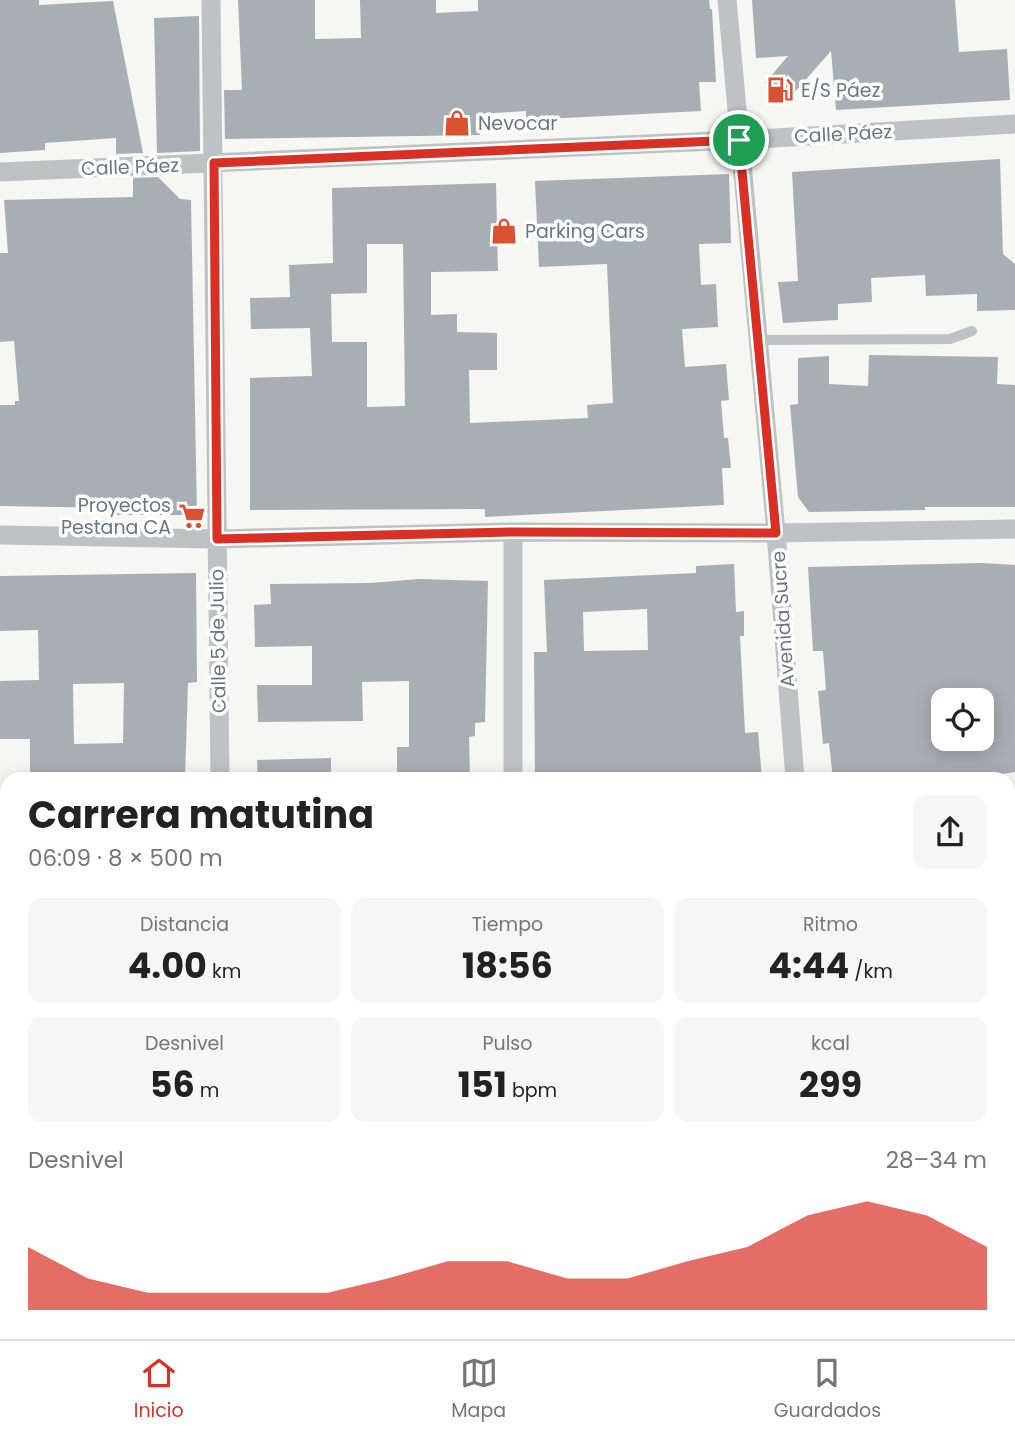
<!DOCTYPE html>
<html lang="es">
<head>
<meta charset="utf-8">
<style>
	:root { --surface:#fff; --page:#f6f6f6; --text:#222; --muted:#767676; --line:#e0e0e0; --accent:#d93025 }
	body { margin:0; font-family:Poppins,sans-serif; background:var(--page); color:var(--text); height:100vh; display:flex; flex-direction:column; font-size:26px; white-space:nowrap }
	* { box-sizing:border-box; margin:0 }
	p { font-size:23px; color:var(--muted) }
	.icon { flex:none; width:38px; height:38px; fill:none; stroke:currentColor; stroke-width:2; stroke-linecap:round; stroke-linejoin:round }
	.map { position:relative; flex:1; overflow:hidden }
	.drawer { position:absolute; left:0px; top:772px; width:1015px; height:569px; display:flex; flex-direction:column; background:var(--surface); border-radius:21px 21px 0 0; box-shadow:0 4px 18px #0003 }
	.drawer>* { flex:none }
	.fabs { position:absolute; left:931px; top:688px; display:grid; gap:14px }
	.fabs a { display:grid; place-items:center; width:63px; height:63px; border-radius:14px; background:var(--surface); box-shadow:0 4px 18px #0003; font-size:35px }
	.pin { position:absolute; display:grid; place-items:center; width:60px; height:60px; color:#fff; margin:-30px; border:4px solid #fff; border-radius:50%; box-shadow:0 2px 7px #0007 }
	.round { display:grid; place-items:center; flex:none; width:74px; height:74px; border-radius:14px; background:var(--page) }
	.overview { display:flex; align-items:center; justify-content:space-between; height:119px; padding:0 28px }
	h1 { font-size:38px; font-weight:700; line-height:52px }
	.figures { display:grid; grid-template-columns:repeat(3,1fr); gap:10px; height:119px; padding:7px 28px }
	.figures div { display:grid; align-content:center; border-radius:14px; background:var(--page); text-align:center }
	.figures b { font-size:35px; font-weight:700 }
	.figures small { font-size:19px; font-weight:400 }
	.figures p { font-size:19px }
	.chart { height:196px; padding:14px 28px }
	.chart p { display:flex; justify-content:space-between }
	.chart svg { width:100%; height:126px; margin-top:7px; fill:var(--accent); opacity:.7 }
	.dock { display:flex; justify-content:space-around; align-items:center; height:98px; border-top:2px solid var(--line); background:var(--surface); font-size:19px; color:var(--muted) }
	.dock a { display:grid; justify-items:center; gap:4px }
	.dock .active { color:var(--accent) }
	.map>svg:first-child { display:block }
</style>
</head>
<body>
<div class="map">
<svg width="1015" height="1339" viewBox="0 0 1015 1339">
	<rect width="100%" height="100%" fill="#f6f6f3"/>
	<!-- green -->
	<path fill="#d6dbd3" d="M 255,1334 L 808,1334 L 809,1339 L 255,1339 Z"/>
	<!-- building -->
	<path fill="#a7afb4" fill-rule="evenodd" d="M 0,0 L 39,0 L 39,5 L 113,1 L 143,153 L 116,154 L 116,138 L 45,143 L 45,150 L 0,153 Z
		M 238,0 L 315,0 L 315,39 L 361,38 L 360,0 L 436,0 L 436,13 L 478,11 L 478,0 L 709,0 L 710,9 L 712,9 L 716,82 L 699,82 L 701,111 L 526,120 L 526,111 L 479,114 L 480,135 L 225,139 L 224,90 L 242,90 Z
		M 752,0 L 955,0 L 959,52 L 1007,49 L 1010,100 L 836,110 L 831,51 L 786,102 L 765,83 L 788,56 L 756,58 Z
		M 199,16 L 200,151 L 157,153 L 154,18 Z
		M 1000,159 L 1003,254 L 1015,264 L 1015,310 L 977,311 L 977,294 L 926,296 L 925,275 L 871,278 L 872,302 L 838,304 L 838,320 L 783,323 L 778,282 L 798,281 L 792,172 Z
		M 729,174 L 731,243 L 699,244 L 701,285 L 716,284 L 718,327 L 682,329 L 685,367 L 726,364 L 729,400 L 721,401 L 724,438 L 728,438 L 731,468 L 722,468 L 724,505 L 485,517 L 485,509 L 250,510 L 250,378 L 312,376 L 310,328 L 251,329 L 250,298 L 290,297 L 289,265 L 333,263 L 332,188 L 496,183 L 498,271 L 431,272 L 431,315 L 457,314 L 457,332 L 497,333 L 497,370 L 469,370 L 470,423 L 588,418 L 587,405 L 613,403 L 607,264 L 539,267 L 535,181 ZM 367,244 L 403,244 L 405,406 L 367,407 L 367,342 L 332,342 L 331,294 L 367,293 Z
		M 158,177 L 180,199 L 191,200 L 197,515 L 113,515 L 113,508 L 0,506 L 0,405 L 15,405 L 15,401 L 19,401 L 14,341 L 0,342 L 0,253 L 8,253 L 4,200 L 133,197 L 133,178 Z
		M 869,355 L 998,357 L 997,384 L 1015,385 L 1015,507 L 925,507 L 925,510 L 809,512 L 798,497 L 790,405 L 798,404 L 798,358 L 829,356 L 829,384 L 868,386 Z
		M 982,563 L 1015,565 L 1015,772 L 971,779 L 833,779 L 829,743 L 823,744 L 818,691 L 826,690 L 823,651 L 813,651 L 808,567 ZM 943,700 L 982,700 L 982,738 L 943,738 Z
		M 734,564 L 736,612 L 744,611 L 744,636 L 740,636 L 745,733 L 758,732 L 762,779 L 535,779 L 534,652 L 547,652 L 544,580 L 696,573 L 696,566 ZM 647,609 L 648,650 L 584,651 L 583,612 Z
		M 196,573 L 197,682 L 188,683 L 185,779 L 30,779 L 30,739 L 0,739 L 0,681 L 39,680 L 38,630 L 0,631 L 0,576 ZM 124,683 L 123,743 L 74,744 L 73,684 Z
		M 419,579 L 488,581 L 485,722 L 475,723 L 475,736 L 469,737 L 470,779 L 397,779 L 397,747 L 409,747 L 409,681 L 362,682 L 363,721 L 258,722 L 257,685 L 312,685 L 312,646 L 255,647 L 254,605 L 271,604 L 270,584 L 370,583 Z
		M 331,758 L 331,779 L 258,779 L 257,760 Z"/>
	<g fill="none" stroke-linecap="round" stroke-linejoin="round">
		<!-- lane -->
		<path stroke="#bdc2c5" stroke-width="10" d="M 758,340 L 950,339 L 972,331"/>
		<!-- street -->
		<path stroke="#bdc2c5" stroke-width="19" d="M 211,0 L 220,779
			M 727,0 L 776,533 L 795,779
			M 0,172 L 739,140 L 1015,124
			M 513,532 L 513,779
			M 0,535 L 217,539 L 513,532 L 776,533 L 1015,529
			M 1008,995 L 1015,1002
			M 0,1107 L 7,1108
			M 31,1334 L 31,1339
			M 231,1334 L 232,1339
			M 847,1334 L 847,1339"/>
	</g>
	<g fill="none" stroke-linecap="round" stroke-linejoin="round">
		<!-- route casing -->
		<g stroke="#fff" stroke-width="14">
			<path id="route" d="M 739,140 L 776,533 L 513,532 L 217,539 L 214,163 Z"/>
		</g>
		<!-- route -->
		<use href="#route" stroke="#d93025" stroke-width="9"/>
	</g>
	<!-- icons -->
	<defs>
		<g id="fuel-bare" transform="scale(2.1)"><path d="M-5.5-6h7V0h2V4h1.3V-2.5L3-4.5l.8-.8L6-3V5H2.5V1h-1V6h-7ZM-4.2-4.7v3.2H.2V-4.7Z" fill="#d95131" stroke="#fff" stroke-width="2.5" paint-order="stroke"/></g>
		<g id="shop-bare" transform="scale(2.1)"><path d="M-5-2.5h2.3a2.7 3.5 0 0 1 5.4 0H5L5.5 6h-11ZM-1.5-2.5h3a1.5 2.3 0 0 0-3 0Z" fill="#d95131" stroke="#fff" stroke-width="2.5" paint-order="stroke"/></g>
		<g id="supermarket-bare" transform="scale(2.1)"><path d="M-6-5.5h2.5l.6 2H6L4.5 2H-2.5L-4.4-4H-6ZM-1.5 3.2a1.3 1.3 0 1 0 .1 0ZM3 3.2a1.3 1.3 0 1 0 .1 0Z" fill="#d95131" stroke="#fff" stroke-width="2.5" paint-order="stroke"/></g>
	</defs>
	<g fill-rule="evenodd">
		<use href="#fuel-bare" x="780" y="90"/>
		<use href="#shop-bare" x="457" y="123"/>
		<use href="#shop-bare" x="504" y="231"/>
		<use href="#supermarket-bare" x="192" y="516"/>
	</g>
	<g text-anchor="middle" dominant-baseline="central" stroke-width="7" stroke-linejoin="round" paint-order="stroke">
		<!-- poi labels -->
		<g font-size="19" fill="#677883" stroke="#fff" text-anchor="start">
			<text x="801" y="90">E/S Páez</text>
			<text x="478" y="123">Nevocar</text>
			<text x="525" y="231">Parking Cars</text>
			<text x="171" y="505" text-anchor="end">Proyectos<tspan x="171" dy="22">Pestana CA</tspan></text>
		</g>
		<!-- street labels -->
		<g font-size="19" fill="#677883" stroke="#fff">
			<text transform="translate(843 134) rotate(-3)">Calle Páez</text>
			<text transform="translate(130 167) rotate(-2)">Calle Páez</text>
			<text transform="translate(783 619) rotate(-94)">Avenida Sucre</text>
			<text transform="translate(218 641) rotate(-91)">Calle 5 de Julio</text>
		</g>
	</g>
</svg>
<div class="fabs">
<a><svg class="icon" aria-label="locate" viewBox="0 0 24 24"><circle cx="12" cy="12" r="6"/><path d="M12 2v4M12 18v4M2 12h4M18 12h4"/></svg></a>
</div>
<div class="pin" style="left:739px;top:140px;background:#1e9e55"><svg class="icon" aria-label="arrive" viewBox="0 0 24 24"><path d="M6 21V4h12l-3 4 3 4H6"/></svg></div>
<section class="drawer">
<div class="overview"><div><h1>Carrera matutina</h1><p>06:09 · 8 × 500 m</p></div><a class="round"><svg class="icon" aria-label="share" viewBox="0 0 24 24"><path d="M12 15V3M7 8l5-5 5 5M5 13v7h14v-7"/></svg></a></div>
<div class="figures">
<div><p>Distancia</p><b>4.00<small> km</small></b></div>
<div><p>Tiempo</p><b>18:56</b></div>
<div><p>Ritmo</p><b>4:44<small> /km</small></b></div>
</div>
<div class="figures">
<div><p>Desnivel</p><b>56<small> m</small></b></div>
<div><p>Pulso</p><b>151<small> bpm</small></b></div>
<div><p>kcal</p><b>299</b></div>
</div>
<div class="chart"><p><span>Desnivel</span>28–34 m</p>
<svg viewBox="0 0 160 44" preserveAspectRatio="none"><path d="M0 44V22L10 33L20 38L30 38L40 38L50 38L60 33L70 27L80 27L90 33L100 33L110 27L120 22L130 11L140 6L150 11L160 22V44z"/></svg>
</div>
</section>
</div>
<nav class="dock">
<a class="active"><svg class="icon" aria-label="home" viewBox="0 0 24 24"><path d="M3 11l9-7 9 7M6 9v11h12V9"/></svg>Inicio</a>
<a><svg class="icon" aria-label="map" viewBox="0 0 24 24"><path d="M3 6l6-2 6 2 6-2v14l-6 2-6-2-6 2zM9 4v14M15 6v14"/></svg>Mapa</a>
<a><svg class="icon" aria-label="saved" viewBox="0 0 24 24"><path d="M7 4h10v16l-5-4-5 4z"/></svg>Guardados</a>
</nav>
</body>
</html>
